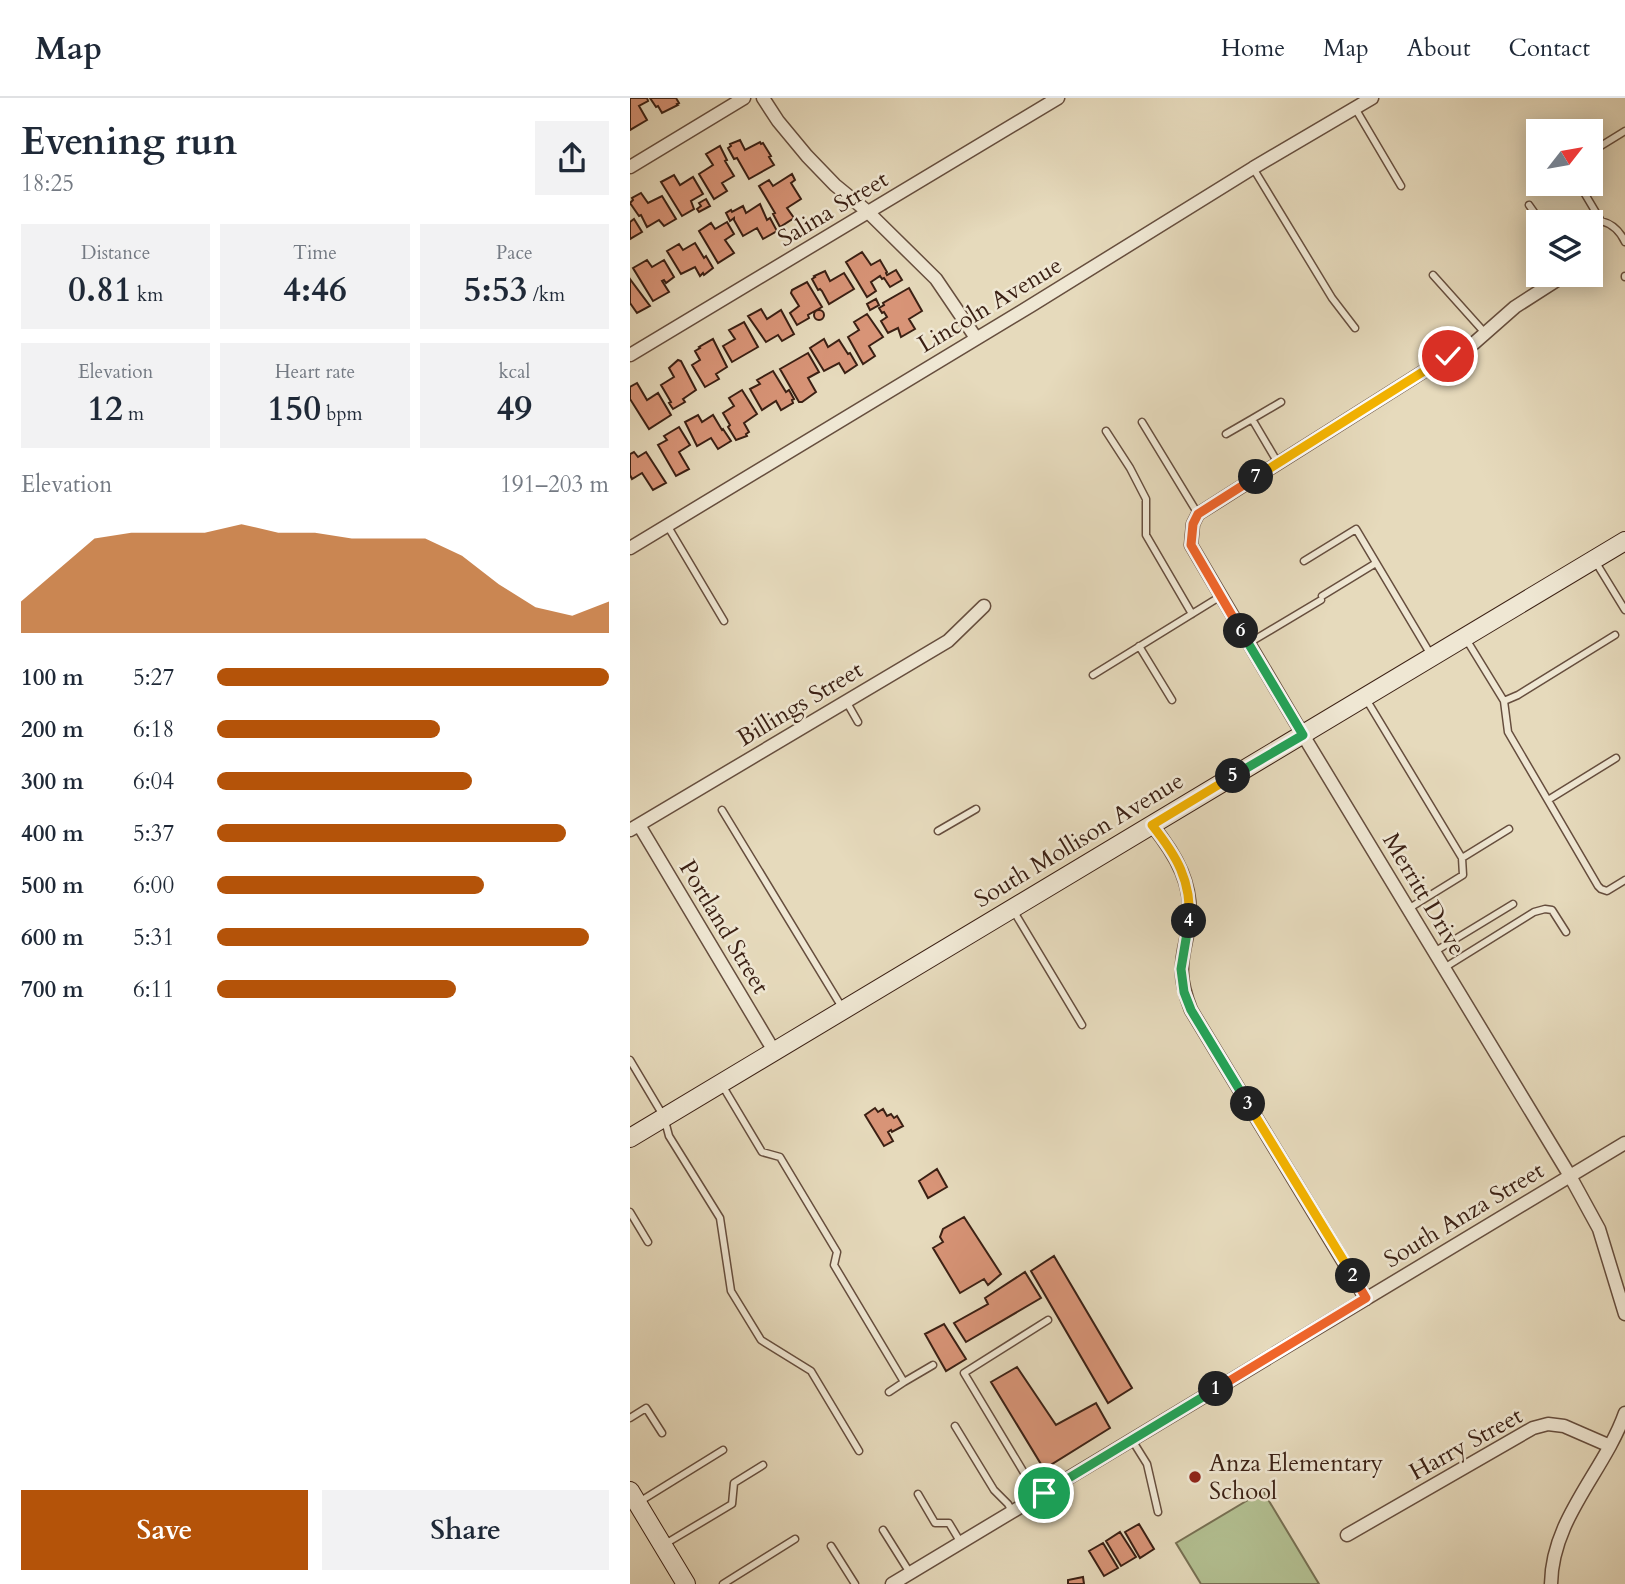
<!DOCTYPE html>
<html lang="en">
<head>
<meta charset="utf-8">
<style>
	:root { --surface:#fff; --page:#f2f2f3; --text:#1f2937; --muted:#747a83; --line:#e0e1e3; --accent:#b45309 }
	body { margin:0; font-family:Cardo,serif; background:var(--page); color:var(--text); height:100vh; display:flex; flex-direction:column; font-size:26px; white-space:nowrap }
	* { box-sizing:border-box; margin:0 }
	p { font-size:23px; color:var(--muted) }
	.icon { flex:none; width:38px; height:38px; fill:none; stroke:currentColor; stroke-width:2; stroke-linecap:round; stroke-linejoin:round }
	.map { position:relative; flex:1; overflow:hidden }
	.drawer { display:flex; flex-direction:column; background:var(--surface); width:630px }
	.drawer>* { flex:none }
	.needle { width:46px; rotate:59deg }
	.controls { position:absolute; left:896px; top:21px; display:grid; gap:14px }
	.controls a { display:grid; place-items:center; width:77px; height:77px; border-radius:0px; background:var(--surface); box-shadow:0 4px 18px #0003; font-size:35px }
	.pin { position:absolute; display:grid; place-items:center; width:60px; height:60px; color:#fff; margin:-30px; border:4px solid #fff; border-radius:50%; box-shadow:0 2px 7px #0007 }
	.km { position:absolute; width:35px; height:35px; margin:-18px; border-radius:50%; background:#222; color:#fff; font-size:19px; line-height:35px; text-align:center }
	.round { display:grid; place-items:center; flex:none; width:74px; height:74px; border-radius:0px; background:var(--page) }
	.overview { display:flex; align-items:center; justify-content:space-between; height:119px; padding:0 21px }
	h1 { font-size:38px; font-weight:800; line-height:52px }
	.metrics { display:grid; grid-template-columns:repeat(3,1fr); gap:10px; height:119px; padding:7px 21px }
	.metrics div { display:grid; align-content:center; border-radius:0px; background:var(--page); text-align:center }
	.metrics b { font-size:35px; font-weight:800 }
	.metrics small { font-size:19px; font-weight:400 }
	.metrics p { font-size:19px }
	.chart { height:196px; padding:14px 21px }
	.chart p { display:flex; justify-content:space-between }
	.chart svg { width:100%; height:126px; margin-top:7px; fill:var(--accent); opacity:.7 }
	.primary-button { display:flex; gap:14px; margin-top:auto; padding:14px 21px }
	.primary-button a { flex:1; height:80px; border-radius:0px; background:var(--accent); color:#fff; font-size:28px; font-weight:800; line-height:80px; text-align:center }
	.primary-button a+a { background:var(--page); color:var(--text) }
	ul { padding:0 21px; list-style:none; font-size:23px }
	li { display:grid; grid-template-columns:112px 84px 1fr; align-items:center; height:52px }
	li i { height:18px; border-radius:9px; background:var(--accent) }
	header { display:flex; align-items:center; gap:42px; box-sizing:border-box; height:98px; padding:0 35px; background:var(--surface); border-bottom:2px solid var(--line) }
	header strong { font-size:33px }
	nav { display:flex; gap:38px; margin-inline-start:auto; font-size:24px }
	main { display:flex; flex:1; min-height:0 }
	.map>svg:first-child { display:block }
</style>
</head>
<body>
<header>
<strong>Map</strong>
<nav><a>Home</a><a>Map</a><a>About</a><a>Contact</a></nav>
</header>
<main>
<section class="drawer">
<div class="overview"><div><h1>Evening run</h1><p>18:25</p></div><a class="round"><svg class="icon" aria-label="share" viewBox="0 0 24 24"><path d="M12 15V3M7 8l5-5 5 5M5 13v7h14v-7"/></svg></a></div>
<div class="metrics">
<div><p>Distance</p><b>0.81<small> km</small></b></div>
<div><p>Time</p><b>4:46</b></div>
<div><p>Pace</p><b>5:53<small> /km</small></b></div>
</div>
<div class="metrics">
<div><p>Elevation</p><b>12<small> m</small></b></div>
<div><p>Heart rate</p><b>150<small> bpm</small></b></div>
<div><p>kcal</p><b>49</b></div>
</div>
<div class="chart"><p><span>Elevation</span>191–203 m</p>
<svg viewBox="0 0 160 44" preserveAspectRatio="none"><path d="M0 44V33L10 22L20 11L30 9L40 9L50 9L60 6L70 9L80 9L90 11L100 11L110 11L120 17L130 27L140 35L150 38L160 33V44z"/></svg>
</div>
<ul>
<li><b>100 m</b>5:27<i style="width:100%"></i></li>
<li><b>200 m</b>6:18<i style="width:57%"></i></li>
<li><b>300 m</b>6:04<i style="width:65%"></i></li>
<li><b>400 m</b>5:37<i style="width:89%"></i></li>
<li><b>500 m</b>6:00<i style="width:68%"></i></li>
<li><b>600 m</b>5:31<i style="width:95%"></i></li>
<li><b>700 m</b>6:11<i style="width:61%"></i></li>
</ul>
<div class="primary-button"><a>Save</a><a>Share</a></div>
</section>
<div class="map">
<svg width="995" height="1486" viewBox="0 0 995 1486">
	<rect width="100%" height="100%" fill="#e6dabc"/>
	<filter id="stains"><feTurbulence type="fractalNoise" baseFrequency=".00286" numOctaves="4"/><feColorMatrix values="0 0 0 0 .2 0 0 0 0 .09 0 0 0 0 .02 0 0 0 .5 -.17"/></filter>
	<radialGradient id="worn" r=".72"><stop offset=".6" stop-color="#630" stop-opacity="0"/><stop offset="1" stop-color="#630" stop-opacity=".3"/></radialGradient>
	<!-- green -->
	<path fill="#b3c092" stroke="#777053" stroke-width="2" d="M 633,1393 L 689,1486 L 571,1486 L 546,1445 Z"/>
	<!-- building -->
	<path fill="#d89477" stroke="#3b2014" stroke-width="2" d="M 0,0 L 17,0 L 18,3 L 9,8 L 17,22 L 0,32 Z
		M 20,0 L 46,0 L 49,5 L 47,6 L 48,7 L 32,15 L 28,8 L 26,9 Z
		M 110,42 L 115,52 L 130,44 L 131,46 L 133,45 L 141,58 L 139,59 L 144,67 L 119,81 L 107,60 L 104,61 L 98,50 L 101,48 L 100,46 Z
		M 90,48 L 97,62 L 95,63 L 104,78 L 92,85 L 97,93 L 84,101 L 69,76 L 83,67 L 76,56 Z
		M 162,76 L 165,82 L 161,85 L 171,101 L 157,110 L 164,120 L 150,129 L 143,116 L 145,115 L 129,88 L 139,82 L 143,88 Z
		M 44,77 L 50,87 L 63,79 L 73,96 L 61,103 L 64,111 L 52,118 L 31,84 Z
		M 11,95 L 18,105 L 32,98 L 46,121 L 34,128 L 29,122 L 17,129 L 11,117 L 9,118 L 0,105 L 3,102 L 2,100 Z
		M 76,101 L 80,108 L 69,114 L 67,111 L 71,108 L 69,105 Z
		M 130,106 L 137,122 L 140,120 L 147,133 L 133,141 L 127,130 L 113,138 L 104,122 L 104,120 L 100,123 L 96,115 L 101,112 L 102,114 L 113,108 L 116,115 Z
		M 4,121 L 12,134 L 0,141 L 0,124 Z
		M 97,124 L 104,136 L 95,142 L 104,155 L 88,165 L 69,133 L 81,125 L 85,131 Z
		M 65,145 L 74,160 L 76,158 L 83,170 L 74,177 L 73,175 L 70,178 L 65,169 L 51,176 L 37,153 L 49,146 L 53,152 Z
		M 232,154 L 241,167 L 250,162 L 257,174 L 256,175 L 257,177 L 266,172 L 272,182 L 260,189 L 254,180 L 252,181 L 250,178 L 241,184 L 246,193 L 237,199 L 216,164 Z
		M 17,162 L 22,169 L 34,162 L 44,179 L 36,185 L 34,182 L 32,183 L 39,194 L 23,203 L 3,170 Z
		M 195,173 L 200,183 L 214,175 L 224,191 L 199,206 L 192,193 L 190,191 L 188,192 L 182,181 L 185,179 L 184,178 Z
		M 0,181 L 20,208 L 7,215 L 0,205 Z
		M 177,184 L 192,209 L 178,217 L 179,220 L 167,227 L 160,215 L 169,208 L 161,195 L 162,192 Z
		M 279,190 L 292,213 L 279,221 L 285,231 L 271,239 L 268,230 L 258,235 L 251,223 L 257,219 L 254,214 L 252,215 L 249,210 L 254,207 L 253,205 Z
		M 246,201 L 249,207 L 240,212 L 237,206 Z
		M 131,211 L 137,221 L 151,212 L 164,236 L 152,243 L 148,237 L 136,244 L 118,218 Z
		M184 217a5 5 0 1 1 10 0a5 5 0 1 1-10 0Z
		M 237,216 L 253,239 L 239,248 L 245,258 L 233,266 L 218,239 L 229,232 L 224,224 Z
		M 114,224 L 128,249 L 102,264 L 93,248 L 105,241 L 99,232 Z
		M 83,241 L 97,269 L 86,276 L 89,281 L 75,289 L 62,267 L 70,262 L 65,253 L 70,250 L 69,249 Z
		M 194,241 L 198,249 L 209,242 L 218,256 L 220,255 L 227,267 L 215,275 L 209,265 L 194,273 L 180,250 Z
		M 178,255 L 189,274 L 178,280 L 186,294 L 172,304 L 169,304 L 150,271 Z
		M 48,262 L 51,263 L 66,292 L 53,301 L 55,304 L 43,311 L 39,305 L 41,304 L 31,287 L 44,279 L 39,270 Z
		M 143,273 L 156,294 L 159,292 L 164,301 L 162,302 L 163,305 L 151,312 L 146,303 L 132,312 L 120,291 L 130,286 L 127,282 Z
		M 7,285 L 17,302 L 28,295 L 41,317 L 19,331 L 0,301 L 0,289 Z
		M 112,292 L 127,316 L 114,325 L 119,334 L 116,336 L 117,338 L 106,342 L 98,329 L 100,327 L 93,315 L 104,308 L 99,300 Z
		M 68,317 L 72,324 L 83,317 L 92,332 L 93,331 L 101,343 L 88,351 L 81,340 L 67,348 L 55,324 Z
		M 49,329 L 60,347 L 49,354 L 59,371 L 46,378 L 28,347 L 37,342 L 34,338 Z
		M 4,354 L 8,359 L 16,354 L 36,385 L 23,392 L 12,375 L 2,381 L 0,377 L 0,356 Z
		M 245,1010 L 248,1014 L 253,1011 L 257,1018 L 261,1016 L 264,1020 L 267,1018 L 273,1028 L 262,1034 L 261,1032 L 258,1034 L 263,1043 L 254,1048 L 235,1017 Z
		M 307,1071 L 317,1089 L 298,1100 L 289,1083 Z
		M 334,1119 L 371,1176 L 358,1187 L 354,1181 L 330,1195 L 303,1150 L 313,1144 L 310,1139 L 313,1131 Z
		M 424,1158 L 502,1290 L 478,1305 L 401,1173 Z
		M 395,1174 L 411,1200 L 336,1244 L 324,1225 L 358,1206 L 355,1200 Z
		M 314,1226 L 336,1261 L 316,1273 L 295,1236 Z
		M 387,1269 L 426,1327 L 466,1305 L 480,1330 L 414,1371 L 361,1284 Z
		M 509,1426 L 524,1451 L 510,1460 L 495,1434 Z
		M 490,1434 L 506,1459 L 491,1468 L 476,1443 Z
		M 473,1445 L 488,1470 L 474,1478 L 459,1453 Z
		M 453,1479 L 454,1486 L 438,1486 L 438,1482 Z"/>
	<g fill="none" stroke-linecap="round" stroke-linejoin="round">
		<!-- service casing -->
		<g stroke="#664e3e" stroke-width="9">
			<path id="service" d="M 725,10 L 771,88
				M 961,54 L 995,33
				M 623,70 L 702,200 L 725,230
				M 949,86 L 971,123 C 983,126 990,133 995,144
				M 899,107 L 911,124
				M 803,177 L 855,235
				M 995,178 L 995,179
				M 622,321 L 651,304
				M 512,324 L 568,416
				M 476,333 L 500,370 L 516,401 L 516,437 L 562,516
				M 596,336 L 622,321 L 648,365
				M 37,427 L 94,523
				M 674,463 L 726,431 L 801,557
				M 965,463 L 995,512
				M 692,498 L 746,465
				M 836,541 L 874,603 L 878,634 L 968,788 L 971,791 L 977,793 L 995,782
				M 619,545 L 691,502
				M 509,548 L 542,602
				M 463,577 L 591,498
				M 736,601 L 832,760 L 879,731
				M 216,603 L 228,624
				M 874,603 L 888,597 L 985,537
				M 918,702 L 986,660
				M 92,712 L 213,911
				M 308,733 L 346,711
				M 778,811 L 833,777 L 832,760
				M 383,812 L 452,927
				M 804,854 L 883,806
				M 814,870 L 904,814 L 915,811 L 922,812 L 936,834
				M 0,962 L 34,1019 L 39,1038 L 90,1120 L 101,1193 L 131,1242 L 181,1273 L 229,1353
				M 92,987 L 132,1054 L 150,1059 L 207,1154 L 204,1167 L 274,1284 L 259,1294
				M 0,1114 L 18,1144
				M 274,1284 L 303,1267
				M 0,1320 L 16,1310 L 32,1335
				M 325,1328 L 364,1392 L 378,1406 L 382,1413
				M 502,1342 L 517,1366 L 528,1414
				M 288,1396 L 305,1425 L 319,1425 L 331,1445
				M 408,1398 L 334,1275 L 418,1222
				M 9,1404 L 93,1352
				M 253,1432 L 280,1475
				M 35,1446 L 102,1406 L 104,1385 L 133,1367
				M 201,1448 L 225,1486
				M 93,1486 L 165,1441"/>
		</g>
		<!-- minor casing -->
		<g stroke="#664e3e" stroke-width="15">
			<path id="minor" d="M 133,0 L 148,23 L 177,58 L 205,87 L 238,114 L 306,181 L 346,240
				M 0,69 L 114,0
				M 935,177 L 885,209 L 843,246 L 818,258 L 568,416 L 563,426 L 561,447 L 673,637 L 940,1078 L 969,1131 L 995,1216
				M 0,257 L 428,0
				M 0,450 L 402,207 L 623,70 L 742,0
				M 9,727 L 144,953
				M 522,727 C 546,757 564,787 559,827 C 557,841 552,855 552,870 C 551,884 556,899 561,912 L 736,1201
				M 0,732 L 318,543 L 354,508
				M 717,1437 L 903,1330 L 918,1326 L 934,1328 L 980,1348
				M 262,1486 L 995,1045
				M 921,1486 C 922,1420 974,1374 995,1315"/>
		</g>
		<!-- secondary casing -->
		<g stroke="#3b2014" stroke-width="20">
			<path id="secondary" d="M 0,1040 L 995,443
				M 0,1393 L 56,1486"/>
		</g>
		<!-- service -->
		<use href="#service" stroke="#efe7d3" stroke-width="6"/>
		<!-- minor -->
		<use href="#minor" stroke="#efe7d3" stroke-width="12"/>
		<!-- secondary -->
		<use href="#secondary" stroke="#efe7d3" stroke-width="18"/>
	</g>
	<g fill="none" stroke-linecap="round" stroke-linejoin="round">
		<!-- split-1 casing -->
		<g stroke="#fff" stroke-width="14">
			<path id="split-1" d="M 414,1395 L 586,1291"/>
		</g>
		<!-- split-2 casing -->
		<g stroke="#fff" stroke-width="14">
			<path id="split-2" d="M 586,1291 L 736,1200 L 723,1178"/>
		</g>
		<!-- split-3 casing -->
		<g stroke="#fff" stroke-width="14">
			<path id="split-3" d="M 618,1006 L 723,1178"/>
		</g>
		<!-- split-4 casing -->
		<g stroke="#fff" stroke-width="14">
			<path id="split-4" d="M 559,823 L 551,871 L 554,894 L 561,912 L 618,1006"/>
		</g>
		<!-- split-5 casing -->
		<g stroke="#fff" stroke-width="14">
			<path id="split-5" d="M 559,823 C 562,783 546,757 522,727 L 603,678"/>
		</g>
		<!-- split-6 casing -->
		<g stroke="#fff" stroke-width="14">
			<path id="split-6" d="M 603,678 L 673,637 L 611,533"/>
		</g>
		<!-- split-7 casing -->
		<g stroke="#fff" stroke-width="14">
			<path id="split-7" d="M 611,533 L 561,447 L 563,426 L 568,416 L 626,379"/>
		</g>
		<!-- split-8 casing -->
		<g stroke="#fff" stroke-width="14">
			<path id="split-8" d="M 626,379 L 818,258"/>
		</g>
		<!-- split-1 -->
		<use href="#split-1" stroke="#22a559" stroke-width="9"/>
		<!-- split-2 -->
		<use href="#split-2" stroke="#f0652b" stroke-width="9"/>
		<!-- split-3 -->
		<use href="#split-3" stroke="#f5b400" stroke-width="9"/>
		<!-- split-4 -->
		<use href="#split-4" stroke="#22a559" stroke-width="9"/>
		<!-- split-5 -->
		<use href="#split-5" stroke="#f5b400" stroke-width="9"/>
		<!-- split-6 -->
		<use href="#split-6" stroke="#22a559" stroke-width="9"/>
		<!-- split-7 -->
		<use href="#split-7" stroke="#f0652b" stroke-width="9"/>
		<!-- split-8 -->
		<use href="#split-8" stroke="#f5b400" stroke-width="9"/>
	</g>
	<!-- markers -->
	<circle fill="#8f2418" stroke="#efe7d3" stroke-width="2.5" cx="565" cy="1379" r="7"/>
	<g text-anchor="middle" dominant-baseline="central" stroke-width="5" stroke-linejoin="round" paint-order="stroke">
		<!-- street labels -->
		<g font-size="24" fill="#3b2014" stroke="#efe7d3">
			<text transform="translate(203 111) rotate(-31)">Salina Street</text>
			<text transform="translate(360 207) rotate(-31)">Lincoln Avenue</text>
			<text transform="translate(170 606) rotate(-31)">Billings Street</text>
			<text transform="translate(449 742) rotate(-31)">South Mollison Avenue</text>
			<text transform="translate(794 796) rotate(59)">Merritt Drive</text>
			<text transform="translate(94 829) rotate(59)">Portland Street</text>
			<text transform="translate(834 1117) rotate(-31)">South Anza Street</text>
			<text transform="translate(836 1346) rotate(-29)">Harry Street</text>
		</g>
		<!-- poi labels -->
		<g font-size="24" fill="#3b2014" stroke="#efe7d3" text-anchor="start">
			<text x="579" y="1365">Anza Elementary<tspan x="579" dy="28">School</tspan></text>
		</g>
	</g>
	<rect width="100%" height="100%" filter="url(#stains)"/>
	<rect width="100%" height="100%" fill="url(#worn)"/>
</svg>
<div class="controls">
<a><svg class="needle" viewBox="-14 -14 28 28"><path d="M0-13l5 13h-10z" fill="#e53935"/><path d="M0 13l5-13h-10z" fill="#747a83"/></svg></a>
<a><svg class="icon" aria-label="layers" viewBox="0 0 24 24"><path d="M12 4l9 5-9 5-9-5zM3 14l9 5 9-5"/></svg></a>
</div>
<div class="pin" style="left:414px;top:1395px;background:#1e9e55"><svg class="icon" aria-label="arrive" viewBox="0 0 24 24"><path d="M6 21V4h12l-3 4 3 4H6"/></svg></div>
<div class="pin" style="left:818px;top:258px;background:#d93025"><svg class="icon" aria-label="check" viewBox="0 0 24 24"><path d="M5 12l5 5 9-10"/></svg></div>
<b class="km" style="left:586px;top:1291px">1</b>
<b class="km" style="left:723px;top:1178px">2</b>
<b class="km" style="left:618px;top:1006px">3</b>
<b class="km" style="left:559px;top:823px">4</b>
<b class="km" style="left:603px;top:678px">5</b>
<b class="km" style="left:611px;top:533px">6</b>
<b class="km" style="left:626px;top:379px">7</b>
</div>
</main>
</body>
</html>
